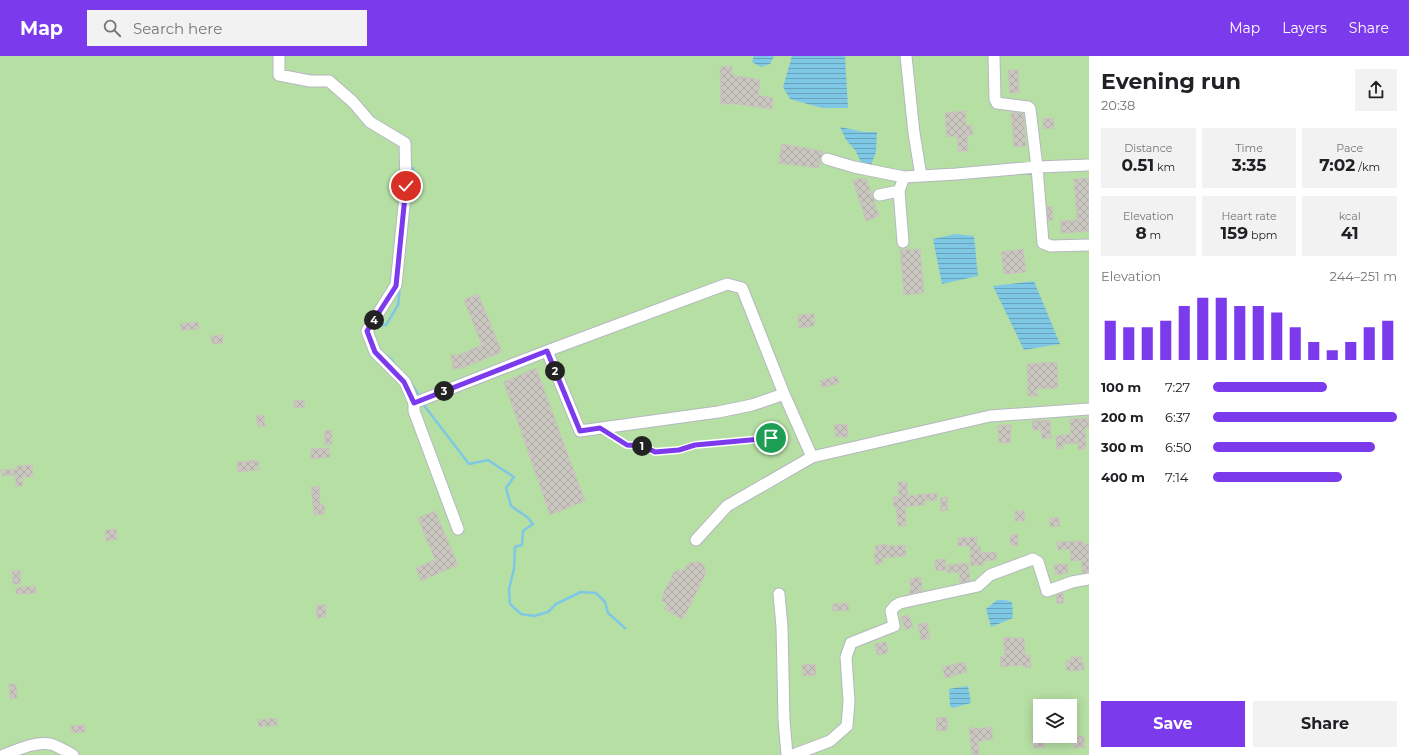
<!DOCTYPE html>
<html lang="en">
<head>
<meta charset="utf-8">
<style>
	:root { --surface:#fff; --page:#f2f2f2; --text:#202124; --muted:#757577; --accent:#7c3aed }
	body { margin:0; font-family:Montserrat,sans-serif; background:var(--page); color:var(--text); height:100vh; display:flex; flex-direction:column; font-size:15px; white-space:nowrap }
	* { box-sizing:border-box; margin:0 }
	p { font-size:13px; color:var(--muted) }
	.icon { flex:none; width:22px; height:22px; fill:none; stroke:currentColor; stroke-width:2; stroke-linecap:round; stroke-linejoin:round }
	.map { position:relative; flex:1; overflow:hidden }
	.details { display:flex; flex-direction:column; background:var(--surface); width:320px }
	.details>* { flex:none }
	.controls { position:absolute; left:1033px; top:643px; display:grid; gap:8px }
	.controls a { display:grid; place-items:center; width:44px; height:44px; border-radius:0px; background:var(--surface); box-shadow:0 2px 10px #0003; font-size:20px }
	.pin { position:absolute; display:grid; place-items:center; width:34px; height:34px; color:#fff; margin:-17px; border:2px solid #fff; border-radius:50%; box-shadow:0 1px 4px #0007 }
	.km { position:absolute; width:20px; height:20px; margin:-10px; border-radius:50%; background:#222; color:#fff; font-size:11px; line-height:20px; text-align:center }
	.round { display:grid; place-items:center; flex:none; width:42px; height:42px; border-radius:0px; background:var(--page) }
	.headline { display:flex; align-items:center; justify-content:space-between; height:68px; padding:0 12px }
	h1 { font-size:22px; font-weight:700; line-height:30px }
	.figures { display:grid; grid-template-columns:repeat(3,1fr); gap:6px; height:68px; padding:4px 12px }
	.figures div { display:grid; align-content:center; border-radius:0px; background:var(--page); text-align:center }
	.figures b { font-size:17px; font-weight:700 }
	.figures small { font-size:11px; font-weight:400 }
	.figures p { font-size:11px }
	.chart { height:112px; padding:8px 12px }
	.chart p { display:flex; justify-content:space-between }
	.chart svg { width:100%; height:72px; margin-top:4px; stroke:var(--accent); stroke-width:6 }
	.action { display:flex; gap:8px; margin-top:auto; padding:8px 12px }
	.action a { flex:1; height:46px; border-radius:0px; background:var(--accent); color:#fff; font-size:16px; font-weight:700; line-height:46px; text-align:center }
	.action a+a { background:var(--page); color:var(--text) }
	ul { padding:0 12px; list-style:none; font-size:13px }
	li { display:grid; grid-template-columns:64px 48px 1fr; align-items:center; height:30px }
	li i { height:10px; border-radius:5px; background:var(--accent) }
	header { display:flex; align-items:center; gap:24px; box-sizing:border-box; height:56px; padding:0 20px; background:var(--accent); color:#fff }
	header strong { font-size:19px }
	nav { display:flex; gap:22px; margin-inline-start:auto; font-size:14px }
	.search { width:280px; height:36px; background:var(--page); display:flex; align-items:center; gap:10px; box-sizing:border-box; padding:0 14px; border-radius:0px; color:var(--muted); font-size:15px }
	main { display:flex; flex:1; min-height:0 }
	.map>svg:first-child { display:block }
</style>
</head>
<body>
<header>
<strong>Map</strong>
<div class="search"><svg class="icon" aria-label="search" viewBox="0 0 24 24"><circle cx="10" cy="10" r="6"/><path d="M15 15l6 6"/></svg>Search here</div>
<nav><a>Map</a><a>Layers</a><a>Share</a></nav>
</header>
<main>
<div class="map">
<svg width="1089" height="699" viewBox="0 0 1089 699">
	<defs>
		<pattern id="water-rules" width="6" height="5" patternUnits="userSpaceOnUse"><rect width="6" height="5" fill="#7fc8e5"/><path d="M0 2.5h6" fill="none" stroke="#68a3ba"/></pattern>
		<pattern id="building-cross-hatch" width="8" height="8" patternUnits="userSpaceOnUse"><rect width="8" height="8" fill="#cac7c0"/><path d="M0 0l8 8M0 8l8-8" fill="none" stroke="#aeaba5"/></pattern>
	</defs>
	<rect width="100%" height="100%" fill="#eee9e2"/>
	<!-- park -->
	<path fill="#b6dfa4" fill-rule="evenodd" d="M 0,0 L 1089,0 L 1089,699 L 0,699 ZM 1040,650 L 1070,650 L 1070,680 L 1040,680 Z"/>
	<!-- water -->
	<path fill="url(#water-rules)" d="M 754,0 L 774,0 L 770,8 L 761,11 L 752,6 Z
		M 792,0 L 845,0 L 848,52 L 822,52 L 790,43 L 783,31 Z
		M 840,71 L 864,76 L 877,76 L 876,96 L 871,109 L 862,108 L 855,94 L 846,84 Z
		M 955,178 L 974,180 L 978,220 L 942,228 L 933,183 Z
		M 1034,225 L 1060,288 L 1024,294 L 993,230 Z
		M 997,544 L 1005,544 L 1012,546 L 1013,562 L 991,571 L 986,553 Z
		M 968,630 L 971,647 L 953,652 L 950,650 L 949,633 Z"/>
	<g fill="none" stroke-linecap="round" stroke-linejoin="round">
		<!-- stream -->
		<path stroke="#7fc8e5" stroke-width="2.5" d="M 411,131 L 413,112
			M 376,269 L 386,269 L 398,249 L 400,230
			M 384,298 L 391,303 L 397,311
			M 411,327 L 420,341
			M 423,348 L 469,408 L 488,404 L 514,421 L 506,432 L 511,450 L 527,461 L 533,468 L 523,475 L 522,489 L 515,491 L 514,513 L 509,533 L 510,548 L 521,558 L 534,560 L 548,556 L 556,548 L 581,536 L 596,537 L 605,546 L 608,557 L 625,572"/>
	</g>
	<!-- building -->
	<path fill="url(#building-cross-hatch)" stroke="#c9c5bb" d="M 732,10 L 732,19 L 760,24 L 758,39 L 773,42 L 772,53 L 736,48 L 721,48 L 720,11 Z
		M 1008,14 L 1018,14 L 1019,37 L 1010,37 Z
		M 965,55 L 966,70 L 972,69 L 973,79 L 967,79 L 968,95 L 958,95 L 957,80 L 947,81 L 945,57 Z
		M 1011,57 L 1023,57 L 1026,90 L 1014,91 Z
		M 1054,62 L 1054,72 L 1043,73 L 1043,63 Z
		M 782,88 L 822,95 L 819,112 L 778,107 Z
		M 866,122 L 879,160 L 866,165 L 853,124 Z
		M 1089,122 L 1089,175 L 1061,177 L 1060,165 L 1077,164 L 1074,123 Z
		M 1052,150 L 1053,164 L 1048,165 L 1047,151 Z
		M 920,193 L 924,237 L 904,239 L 900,194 Z
		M 1023,193 L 1026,216 L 1004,218 L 1001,196 Z
		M 478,238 L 502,296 L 462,312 L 453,313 L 451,299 L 459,299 L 482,289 L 464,244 Z
		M 814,258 L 814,270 L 799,272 L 798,259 Z
		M 198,266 L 199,273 L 181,274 L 180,268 Z
		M 223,279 L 223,287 L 212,288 L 211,280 Z
		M 1057,306 L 1058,332 L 1037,333 L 1038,340 L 1028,340 L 1027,308 Z
		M 536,312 L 585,445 L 550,459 L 504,326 Z
		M 837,320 L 839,327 L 822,332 L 820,325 Z
		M 304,344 L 305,351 L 294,352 L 294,345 Z
		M 264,359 L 265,370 L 258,371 L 256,360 Z
		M 1089,362 L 1089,371 L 1085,372 L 1086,393 L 1078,393 L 1078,387 L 1063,388 L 1063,392 L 1057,393 L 1056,380 L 1071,378 L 1070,363 Z
		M 1050,364 L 1051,382 L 1042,383 L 1041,374 L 1033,374 L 1032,365 Z
		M 847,368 L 848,381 L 836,381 L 834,369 Z
		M 998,369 L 1011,369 L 1010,387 L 999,387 Z
		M 332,374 L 332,388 L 325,389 L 324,375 Z
		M 329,392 L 330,401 L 311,403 L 311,393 Z
		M 258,404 L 259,414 L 238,416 L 237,406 Z
		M 32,409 L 33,421 L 22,421 L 23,430 L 16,430 L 15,419 L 2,420 L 1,414 L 17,413 L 17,410 Z
		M 898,426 L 907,426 L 908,440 L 925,438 L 925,449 L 905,451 L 906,470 L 898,470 L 896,451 L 894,451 L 893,441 L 899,441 Z
		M 319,430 L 320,449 L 324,449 L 325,458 L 314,459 L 311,431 Z
		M 937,437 L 937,444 L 926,445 L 926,438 Z
		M 947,441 L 948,454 L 941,455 L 940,442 Z
		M 435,455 L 458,509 L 421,525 L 416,512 L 435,504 L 418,462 Z
		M 1015,455 L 1024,455 L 1025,465 L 1015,465 Z
		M 1050,462 L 1059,462 L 1060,470 L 1050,471 Z
		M 116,473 L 117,483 L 106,485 L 105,474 Z
		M 1010,479 L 1018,479 L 1018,489 L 1010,489 Z
		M 977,481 L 977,491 L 980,490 L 981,497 L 996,496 L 997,504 L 984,505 L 984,509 L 971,510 L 970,490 L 958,490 L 958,482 Z
		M 1082,485 L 1083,488 L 1089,488 L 1089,516 L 1082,517 L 1082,504 L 1071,505 L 1070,493 L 1058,494 L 1057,486 Z
		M 887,488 L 887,490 L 905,489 L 906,500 L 882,502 L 883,507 L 876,509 L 874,498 L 876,498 L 875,490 Z
		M 945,503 L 946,514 L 936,515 L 935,504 Z
		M 698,506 L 704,509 L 706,517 L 683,563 L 664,553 L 667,548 L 662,545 L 664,536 L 673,518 L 679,513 L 683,515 L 689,507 Z
		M 968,507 L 970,525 L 960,527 L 959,516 L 948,517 L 947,509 Z
		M 1054,508 L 1068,508 L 1068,517 L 1055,519 Z
		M 20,514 L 21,528 L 13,528 L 12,515 Z
		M 921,521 L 922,535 L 909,538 L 909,534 L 911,534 L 910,523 Z
		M 35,530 L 36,537 L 16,538 L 16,532 Z
		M 1063,537 L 1064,547 L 1057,548 L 1056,539 Z
		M 848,547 L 849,554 L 833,555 L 833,548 Z
		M 316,549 L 326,549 L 326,561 L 317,562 Z
		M 909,559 L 913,571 L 905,574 L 901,561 Z
		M 927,567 L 930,582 L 921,584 L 918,568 Z
		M 1012,581 L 1012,582 L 1024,582 L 1025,600 L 1030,599 L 1031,611 L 1023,612 L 1023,609 L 1001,611 L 1000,601 L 1005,601 L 1003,582 Z
		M 886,586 L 888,597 L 877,599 L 875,588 Z
		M 1071,601 L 1081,601 L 1082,607 L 1084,606 L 1084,614 L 1067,615 L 1066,605 L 1071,605 Z
		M 965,606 L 967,616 L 945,622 L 942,611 Z
		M 815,608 L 816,619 L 803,620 L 802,609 Z
		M 9,628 L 16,628 L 17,642 L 10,643 Z
		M 947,661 L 948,674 L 937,675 L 936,662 Z
		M 277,662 L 277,669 L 259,671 L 258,664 Z
		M 85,669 L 85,676 L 72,677 L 71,670 Z
		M 973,671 L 974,673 L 991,671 L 993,683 L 977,686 L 980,699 L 972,699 L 969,672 Z
		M 1040,675 L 1040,680 L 1044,680 L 1045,691 L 1034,692 L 1032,676 Z
		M 1084,680 L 1085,691 L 1074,692 L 1073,681 Z"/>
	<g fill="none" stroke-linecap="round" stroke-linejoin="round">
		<!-- minor casing -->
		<g stroke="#b5b7c0" stroke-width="13">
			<path id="minor" d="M 279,0 L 279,19 L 310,25 L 329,25 L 353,46 L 370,66 L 405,87 L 406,130 L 396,229 L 367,275 L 375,296 L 405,326 L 414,347 L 414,355 L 458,473
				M 906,0 L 914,77 L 921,120
				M 994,0 L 995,43 L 997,47 L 1028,51 L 1030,53 L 1037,111 L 1043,187 L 1051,190 L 1089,189
				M 827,103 L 854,111 L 904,121 L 956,118 L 1037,111 L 1089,109
				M 879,139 L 899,135
				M 903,186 L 899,135 L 904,121
				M 547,295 L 580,375 L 718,356 L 752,349 L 784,338
				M 414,347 L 547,295 L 727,228 L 742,232 L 784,338 L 812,401 L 990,360 L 1089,353
				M 696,484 L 727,450 L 812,401
				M 779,538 L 782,571 L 784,664 L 787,699
				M 4,699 C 17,694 36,685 50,688 C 58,690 66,695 73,699
				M 793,699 L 830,685 L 847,670 L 849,645 L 846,601 L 851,587 L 894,570 L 891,555 L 895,550 L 900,547 L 978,530 L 990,519 L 1033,503 L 1038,506 L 1047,535 L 1072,526 L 1089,523"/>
		</g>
		<!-- path -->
		<path stroke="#c9c9c9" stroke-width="1.5" stroke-dasharray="3 2" stroke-linecap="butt" d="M 613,380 L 627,389 L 643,390 L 655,396 L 679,394 L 695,389 L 771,382 L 794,386"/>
		<!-- minor -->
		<use href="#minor" stroke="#fff" stroke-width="11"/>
	</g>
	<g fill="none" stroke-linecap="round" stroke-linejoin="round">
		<!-- route casing -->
		<g stroke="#fff" stroke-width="8">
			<path id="route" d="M 406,130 L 396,230 L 367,275 L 375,296 L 404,326 L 414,347 L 547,295 L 580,375 L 600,372 L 627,389 L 643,390 L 655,396 L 679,394 L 695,389 L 771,382"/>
		</g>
		<!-- route -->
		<use href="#route" stroke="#7c3aed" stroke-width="5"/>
	</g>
</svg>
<div class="controls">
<a><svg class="icon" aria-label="layers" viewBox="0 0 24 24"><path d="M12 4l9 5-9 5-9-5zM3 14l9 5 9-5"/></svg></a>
</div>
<div class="pin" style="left:771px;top:382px;background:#1e9e55"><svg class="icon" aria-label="arrive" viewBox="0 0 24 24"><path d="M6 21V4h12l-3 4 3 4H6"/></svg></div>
<div class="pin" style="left:406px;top:130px;background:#d93025"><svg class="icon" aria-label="check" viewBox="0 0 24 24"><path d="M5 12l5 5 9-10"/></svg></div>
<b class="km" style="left:642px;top:390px">1</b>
<b class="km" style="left:555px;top:315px">2</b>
<b class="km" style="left:444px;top:335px">3</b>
<b class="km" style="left:374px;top:264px">4</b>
</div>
<section class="details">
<div class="headline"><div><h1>Evening run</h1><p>20:38</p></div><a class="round"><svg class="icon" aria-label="share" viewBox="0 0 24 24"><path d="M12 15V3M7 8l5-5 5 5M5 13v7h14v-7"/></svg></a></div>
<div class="figures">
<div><p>Distance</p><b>0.51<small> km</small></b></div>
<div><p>Time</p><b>3:35</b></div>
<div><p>Pace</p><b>7:02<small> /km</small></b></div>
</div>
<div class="figures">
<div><p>Elevation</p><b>8<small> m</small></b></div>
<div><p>Heart rate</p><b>159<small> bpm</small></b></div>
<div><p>kcal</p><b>41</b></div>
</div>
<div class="chart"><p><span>Elevation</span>244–251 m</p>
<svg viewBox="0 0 160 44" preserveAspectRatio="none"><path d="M5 44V20M15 44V24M25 44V24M35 44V20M45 44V11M55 44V6M65 44V6M75 44V11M85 44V11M95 44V15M105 44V24M115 44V33M125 44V38M135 44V33M145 44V24M155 44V20"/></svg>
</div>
<ul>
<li><b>100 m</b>7:27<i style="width:62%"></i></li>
<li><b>200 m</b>6:37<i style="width:100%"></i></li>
<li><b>300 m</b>6:50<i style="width:88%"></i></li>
<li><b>400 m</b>7:14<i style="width:70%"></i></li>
</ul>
<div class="action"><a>Save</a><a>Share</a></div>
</section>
</main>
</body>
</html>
